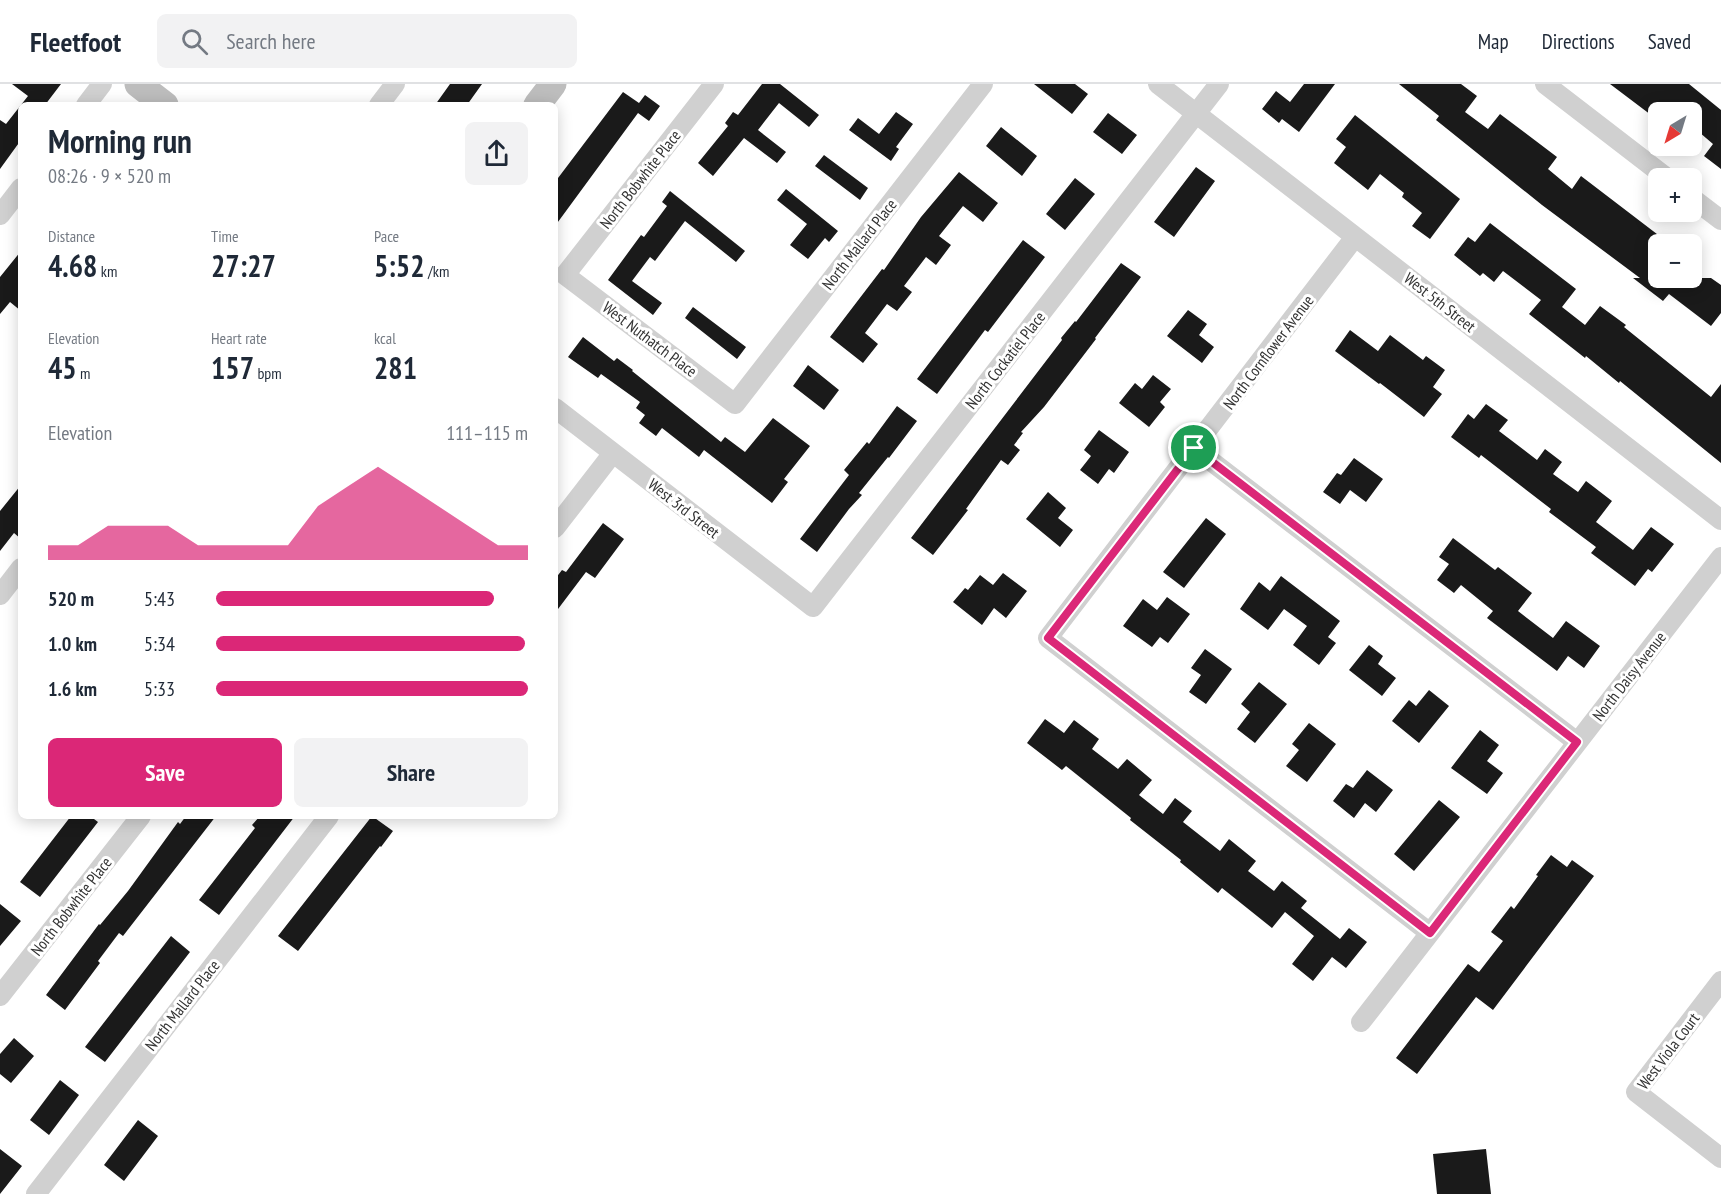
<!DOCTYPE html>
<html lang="en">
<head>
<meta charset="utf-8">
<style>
	:root { --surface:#fff; --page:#f2f2f3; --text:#1f2937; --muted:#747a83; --line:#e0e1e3; --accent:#db2777 }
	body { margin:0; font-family:"PT Sans Narrow",sans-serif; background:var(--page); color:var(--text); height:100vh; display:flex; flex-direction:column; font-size:22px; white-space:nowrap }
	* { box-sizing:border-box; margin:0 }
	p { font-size:20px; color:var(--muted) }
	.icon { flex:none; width:33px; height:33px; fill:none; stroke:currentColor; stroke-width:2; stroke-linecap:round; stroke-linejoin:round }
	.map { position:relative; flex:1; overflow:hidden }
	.sheet { position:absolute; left:18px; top:18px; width:540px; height:717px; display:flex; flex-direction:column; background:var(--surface); border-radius:9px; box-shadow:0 3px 15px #0003 }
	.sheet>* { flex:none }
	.needle { width:39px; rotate:218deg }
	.tools { position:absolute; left:1648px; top:18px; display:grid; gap:12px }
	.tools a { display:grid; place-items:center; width:54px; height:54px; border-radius:9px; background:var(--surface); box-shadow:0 3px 15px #0003; font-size:30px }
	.pin { position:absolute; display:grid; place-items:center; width:51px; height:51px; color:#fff; margin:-26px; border:3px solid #fff; border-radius:50%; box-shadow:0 2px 6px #0007 }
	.round { display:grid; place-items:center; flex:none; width:63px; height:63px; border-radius:9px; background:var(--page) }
	.summary { display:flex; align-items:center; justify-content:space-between; height:102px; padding:0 30px }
	h1 { font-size:33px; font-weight:600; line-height:45px }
	.metrics { display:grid; grid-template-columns:repeat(3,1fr); gap:9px; height:102px; padding:6px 30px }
	.metrics div { display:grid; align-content:center }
	.metrics b { font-size:30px; font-weight:600 }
	.metrics small { font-size:16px; font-weight:400 }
	.metrics p { font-size:16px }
	.chart { height:168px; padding:12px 30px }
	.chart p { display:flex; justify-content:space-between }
	.chart svg { width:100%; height:108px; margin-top:6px; fill:var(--accent); opacity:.7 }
	.button { display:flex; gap:12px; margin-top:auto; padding:12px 30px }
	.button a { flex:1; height:69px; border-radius:9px; background:var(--accent); color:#fff; font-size:24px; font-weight:600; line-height:69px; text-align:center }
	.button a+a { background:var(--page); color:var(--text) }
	ul { padding:0 30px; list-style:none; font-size:20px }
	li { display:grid; grid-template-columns:96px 72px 1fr; align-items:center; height:45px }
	li i { height:15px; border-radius:8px; background:var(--accent) }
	header { display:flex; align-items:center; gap:36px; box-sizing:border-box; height:84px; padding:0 30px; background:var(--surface); border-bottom:2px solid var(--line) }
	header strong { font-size:28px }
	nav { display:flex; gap:33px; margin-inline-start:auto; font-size:21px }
	.search { width:420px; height:54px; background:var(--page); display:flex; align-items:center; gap:15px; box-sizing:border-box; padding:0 21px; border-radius:9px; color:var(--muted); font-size:22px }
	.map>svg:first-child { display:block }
</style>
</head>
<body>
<header>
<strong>Fleetfoot</strong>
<div class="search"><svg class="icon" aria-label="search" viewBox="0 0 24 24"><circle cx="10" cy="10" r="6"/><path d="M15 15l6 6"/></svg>Search here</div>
<nav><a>Map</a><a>Directions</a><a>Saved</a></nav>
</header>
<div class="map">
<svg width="1721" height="1110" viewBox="0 0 1721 1110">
	<rect width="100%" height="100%" fill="#fff"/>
	<!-- building -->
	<path fill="#1a1a1a" d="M 12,0 L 61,0 L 45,21 L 21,21 L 21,56 L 0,85 L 0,36 L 6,40 L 28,12 Z
		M 450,0 L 482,0 L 467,21 L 435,21 Z
		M 762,0 L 780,0 L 819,31 L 809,43 L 779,19 L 758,46 L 786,68 L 777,79 L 744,54 L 713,92 L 698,79 L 728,42 L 725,39 L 733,28 L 738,31 Z
		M 1034,0 L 1075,0 L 1088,10 L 1072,30 Z
		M 1304,0 L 1335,0 L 1299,48 L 1282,35 L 1279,39 L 1262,25 L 1276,7 L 1290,18 Z
		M 1399,0 L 1461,0 L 1477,12 L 1465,28 L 1488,45 L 1500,30 L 1557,73 L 1548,85 L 1572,105 L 1581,92 L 1670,160 L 1657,160 L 1659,162 L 1659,194 L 1693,194 L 1696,189 L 1701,194 L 1711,194 L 1721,201 L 1721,229 L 1711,242 L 1669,210 L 1663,217 L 1633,194 L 1640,194 L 1542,121 L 1436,36 L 1439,32 Z
		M 1610,0 L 1689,0 L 1721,26 L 1721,85 L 1704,72 L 1713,60 L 1692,42 L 1692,28 L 1659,28 L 1659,37 Z
		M 623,8 L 639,19 L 645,11 L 660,22 L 649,37 L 638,29 L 555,142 L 555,98 Z
		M 896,28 L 913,40 L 896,63 L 899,65 L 891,77 L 849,46 L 858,34 L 879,50 Z
		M 1108,29 L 1137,51 L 1122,70 L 1093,48 Z
		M 1355,31 L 1460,115 L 1430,155 L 1412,142 L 1422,129 L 1402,113 L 1404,109 L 1380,90 L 1368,106 L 1334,79 L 1346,63 L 1336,55 Z
		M 1001,43 L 1037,72 L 1022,92 L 986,62 Z
		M 824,71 L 868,104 L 860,116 L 815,82 Z
		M 1196,83 L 1215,97 L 1174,153 L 1154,138 Z
		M 959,88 L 998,119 L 983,138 L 963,122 L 939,152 L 951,161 L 936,181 L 926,173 L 904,202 L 912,208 L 897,227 L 887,220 L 865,249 L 878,260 L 863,279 L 830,253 L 882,185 L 884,186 L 921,133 Z
		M 1075,94 L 1095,110 L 1065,146 L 1046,130 Z
		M 786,105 L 838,147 L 829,158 L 825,154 L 808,175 L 790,161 L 807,140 L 777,116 Z
		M 670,107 L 745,167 L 736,178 L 685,137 L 655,177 L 650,173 L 632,197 L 662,219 L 653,231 L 608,196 L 641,151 L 644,153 L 667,122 L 662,118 Z
		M 1490,139 L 1576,205 L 1562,223 L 1585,241 L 1600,222 L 1626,241 L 1624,243 L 1711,313 L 1721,300 L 1721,379 L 1620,297 L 1619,299 L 1586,272 L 1585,274 L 1529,230 L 1541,216 L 1503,187 L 1494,198 L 1483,189 L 1480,192 L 1454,171 L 1468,153 L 1475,158 Z
		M 1023,156 L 1045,173 L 988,248 L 985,246 L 937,310 L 917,295 Z
		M 21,167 L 21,227 L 10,218 L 0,230 L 0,193 Z
		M 1121,179 L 1141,193 L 1095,254 L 1096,255 L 1044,323 L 1021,348 L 1023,349 L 1014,361 L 1020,366 L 1008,381 L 1001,376 L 966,425 L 968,426 L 933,471 L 911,454 L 1062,256 L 1061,254 L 1075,237 L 1076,238 Z
		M 693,223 L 746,263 L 737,275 L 685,234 Z
		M 1188,226 L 1207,240 L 1199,251 L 1214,263 L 1202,279 L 1167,252 Z
		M 1350,246 L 1378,267 L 1390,251 L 1423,276 L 1426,272 L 1445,286 L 1433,303 L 1442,310 L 1424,333 L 1380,299 L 1379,300 L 1335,267 Z
		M 583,253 L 614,277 L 617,274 L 633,286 L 632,287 L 721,358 L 725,353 L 745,368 L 773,334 L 810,362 L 784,395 L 788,398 L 772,419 L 704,366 L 699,373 L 662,344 L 656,352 L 639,339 L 645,331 L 636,324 L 640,318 L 601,290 L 598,294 L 568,273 Z
		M 808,281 L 839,306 L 824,326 L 793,302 Z
		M 1153,291 L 1171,305 L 1160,318 L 1165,323 L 1149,343 L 1119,319 L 1135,299 L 1142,305 Z
		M 1486,320 L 1508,336 L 1499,347 L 1537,376 L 1545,365 L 1562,378 L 1553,390 L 1578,408 L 1586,397 L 1612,417 L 1596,438 L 1633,466 L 1651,443 L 1674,460 L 1652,488 L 1648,485 L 1635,502 L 1591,469 L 1596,463 L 1549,428 L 1551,425 L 1481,371 L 1479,374 L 1451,353 L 1468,330 L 1474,335 Z
		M 897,322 L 917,337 L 889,374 L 888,373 L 859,409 L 862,411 L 849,425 L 817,468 L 800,455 L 849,391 L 844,386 L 867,358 L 869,360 Z
		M 1099,346 L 1129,368 L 1114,389 L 1109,385 L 1098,400 L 1080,386 L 1091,372 L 1084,366 Z
		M 1354,374 L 1383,395 L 1366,418 L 1350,406 L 1340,420 L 1323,408 L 1337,389 L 1341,391 Z
		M 21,401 L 21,455 L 14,449 L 0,467 L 0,427 Z
		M 1048,408 L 1066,424 L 1058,434 L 1073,446 L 1060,463 L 1026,435 Z
		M 1206,434 L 1226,450 L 1184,504 L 1163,488 Z
		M 603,439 L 624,455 L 595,494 L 586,488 L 555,529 L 555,495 L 562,486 L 566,488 Z
		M 1453,454 L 1495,486 L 1498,483 L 1532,509 L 1518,527 L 1553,554 L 1566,537 L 1600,562 L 1584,584 L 1568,572 L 1557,587 L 1487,534 L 1493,527 L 1461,501 L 1454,509 L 1437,496 L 1449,480 L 1439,473 Z
		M 1003,489 L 1027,507 L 1006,534 L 994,524 L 982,541 L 953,518 L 965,504 L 968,506 L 980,491 L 993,501 Z
		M 1281,492 L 1340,537 L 1328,553 L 1336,559 L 1319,581 L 1293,561 L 1307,542 L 1284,525 L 1268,546 L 1240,525 L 1259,498 L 1270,507 Z
		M 1167,513 L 1190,530 L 1168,559 L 1160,553 L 1152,563 L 1123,542 L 1143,515 L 1157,526 Z
		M 1369,561 L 1383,572 L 1378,580 L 1396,594 L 1382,612 L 1349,586 Z
		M 1205,565 L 1232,585 L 1206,620 L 1189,608 L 1201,591 L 1191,584 Z
		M 1259,598 L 1287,620 L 1255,659 L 1237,645 L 1250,628 L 1241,620 Z
		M 1429,606 L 1449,622 L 1419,659 L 1392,637 L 1409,616 L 1416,622 Z
		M 1045,635 L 1064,649 L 1074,636 L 1099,655 L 1092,665 L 1118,685 L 1127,675 L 1152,696 L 1139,711 L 1163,730 L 1175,714 L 1192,727 L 1183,738 L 1220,767 L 1229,755 L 1256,777 L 1248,787 L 1274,807 L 1282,797 L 1307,817 L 1301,824 L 1340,855 L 1349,844 L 1367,858 L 1346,884 L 1332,873 L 1313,897 L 1292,880 L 1314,852 L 1285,828 L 1272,844 L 1222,804 L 1218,809 L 1180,778 L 1181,776 L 1130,736 L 1131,734 L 1066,682 L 1062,686 L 1027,659 Z
		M 1309,639 L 1336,660 L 1307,698 L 1286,682 L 1299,666 L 1292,660 Z
		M 1480,646 L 1499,661 L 1487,677 L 1503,689 L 1487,710 L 1451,684 Z
		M 1367,686 L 1393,706 L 1376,728 L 1365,719 L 1354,734 L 1333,717 L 1346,700 L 1353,704 Z
		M 1439,716 L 1460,733 L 1414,787 L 1394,770 Z
		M 71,732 L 90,732 L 98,738 L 40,813 L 20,798 Z
		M 186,732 L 216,732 L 123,852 L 119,849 L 98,877 L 100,879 L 65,926 L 46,911 L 99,840 L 100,841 L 128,807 L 178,738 L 180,740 Z
		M 260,732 L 295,732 L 219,831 L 199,816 L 255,744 L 252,741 Z
		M 372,732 L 393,747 L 381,763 L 380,762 L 298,867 L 278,852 Z
		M 1551,771 L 1567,783 L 1572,776 L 1594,792 L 1493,926 L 1476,913 L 1417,990 L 1396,974 L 1468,880 L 1479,888 L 1503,857 L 1491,848 L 1511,822 L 1514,825 L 1538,792 L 1536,791 Z
		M 0,820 L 21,837 L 0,862 Z
		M 171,852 L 190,868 L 105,978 L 85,963 Z
		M 14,954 L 34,972 L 11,999 L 0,990 L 0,970 Z
		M 60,996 L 79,1011 L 49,1051 L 30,1036 Z
		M 138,1036 L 158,1052 L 124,1097 L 104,1081 Z
		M 0,1065 L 22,1082 L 0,1110 Z
		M 1486,1065 L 1491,1110 L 1437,1110 L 1433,1070 Z"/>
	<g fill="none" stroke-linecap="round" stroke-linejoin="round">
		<!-- street -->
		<path stroke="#d0d0d0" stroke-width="20" d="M 714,0 L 565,191 L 735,320 L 983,0
			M 1158,0 L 1721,436
			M 1545,0 L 1667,94
			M 86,21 L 102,0
			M 379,21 L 395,0
			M 1692,114 L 1721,136
			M 0,131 L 21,104
			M 1355,153 L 1048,554 L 1430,849
			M 555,324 L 813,523 L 1219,0
			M 1194,364 L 1577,658
			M 555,444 L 613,369
			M 0,511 L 21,484
			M 1721,897 L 1636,1008 L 1721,1074
			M 0,912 L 141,732
			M 1361,938 L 1721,473
			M 36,1110 L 329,732"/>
		<!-- secondary -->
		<path stroke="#bdbdbd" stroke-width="27" d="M 138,0 L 165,21
			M 537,21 L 553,0"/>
	</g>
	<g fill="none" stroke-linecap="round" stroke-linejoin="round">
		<!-- route casing -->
		<g stroke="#fff" stroke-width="12">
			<path id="route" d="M 1194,364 L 1577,658 L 1430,849 L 1048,554 Z"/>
		</g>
		<!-- route -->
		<use href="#route" stroke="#db2777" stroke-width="8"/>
	</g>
	<g text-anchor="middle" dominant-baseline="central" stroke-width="6" stroke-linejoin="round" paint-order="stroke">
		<!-- street labels -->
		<g font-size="16" fill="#333" stroke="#fff">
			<text transform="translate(640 95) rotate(-52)">North Bobwhite Place</text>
			<text transform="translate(859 160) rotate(-52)">North Mallard Place</text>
			<text transform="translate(1440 218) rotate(38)">West 5th Street</text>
			<text transform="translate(650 255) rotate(37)">West Nuthatch Place</text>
			<text transform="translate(1268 268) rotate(-53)">North Cornflower Avenue</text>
			<text transform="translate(1005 276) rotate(-52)">North Cockatiel Place</text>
			<text transform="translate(684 424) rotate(38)">West 3rd Street</text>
			<text transform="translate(1629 592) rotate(-52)">North Daisy Avenue</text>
			<text transform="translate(71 822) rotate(-52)">North Bobwhite Place</text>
			<text transform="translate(182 921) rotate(-52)">North Mallard Place</text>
			<text transform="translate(1668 967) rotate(-53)">West Viola Court</text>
		</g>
	</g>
</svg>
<div class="tools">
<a><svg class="needle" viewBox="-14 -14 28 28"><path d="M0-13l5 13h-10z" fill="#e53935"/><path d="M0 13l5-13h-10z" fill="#747a83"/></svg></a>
<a>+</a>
<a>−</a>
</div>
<div class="pin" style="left:1194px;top:364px;background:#1e9e55"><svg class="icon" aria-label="arrive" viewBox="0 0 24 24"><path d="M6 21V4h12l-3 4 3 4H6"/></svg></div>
<section class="sheet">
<div class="summary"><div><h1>Morning run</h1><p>08:26 · 9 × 520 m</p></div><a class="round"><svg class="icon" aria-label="share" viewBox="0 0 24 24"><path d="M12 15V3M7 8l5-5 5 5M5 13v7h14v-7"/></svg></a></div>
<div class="metrics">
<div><p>Distance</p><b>4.68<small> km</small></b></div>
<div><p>Time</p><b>27:27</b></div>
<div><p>Pace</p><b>5:52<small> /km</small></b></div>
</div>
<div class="metrics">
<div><p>Elevation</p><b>45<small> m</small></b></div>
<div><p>Heart rate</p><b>157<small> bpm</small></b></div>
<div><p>kcal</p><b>281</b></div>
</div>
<div class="chart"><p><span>Elevation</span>111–115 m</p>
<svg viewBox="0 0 160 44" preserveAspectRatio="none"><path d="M0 44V38L10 38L20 30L30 30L40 30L50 38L60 38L70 38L80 38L90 22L100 14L110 6L120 14L130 22L140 30L150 38L160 38V44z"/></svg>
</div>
<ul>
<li><b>520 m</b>5:43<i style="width:89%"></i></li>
<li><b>1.0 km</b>5:34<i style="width:99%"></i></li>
<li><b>1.6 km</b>5:33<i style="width:100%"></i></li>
</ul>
<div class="button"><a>Save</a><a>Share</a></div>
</section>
</div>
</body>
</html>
